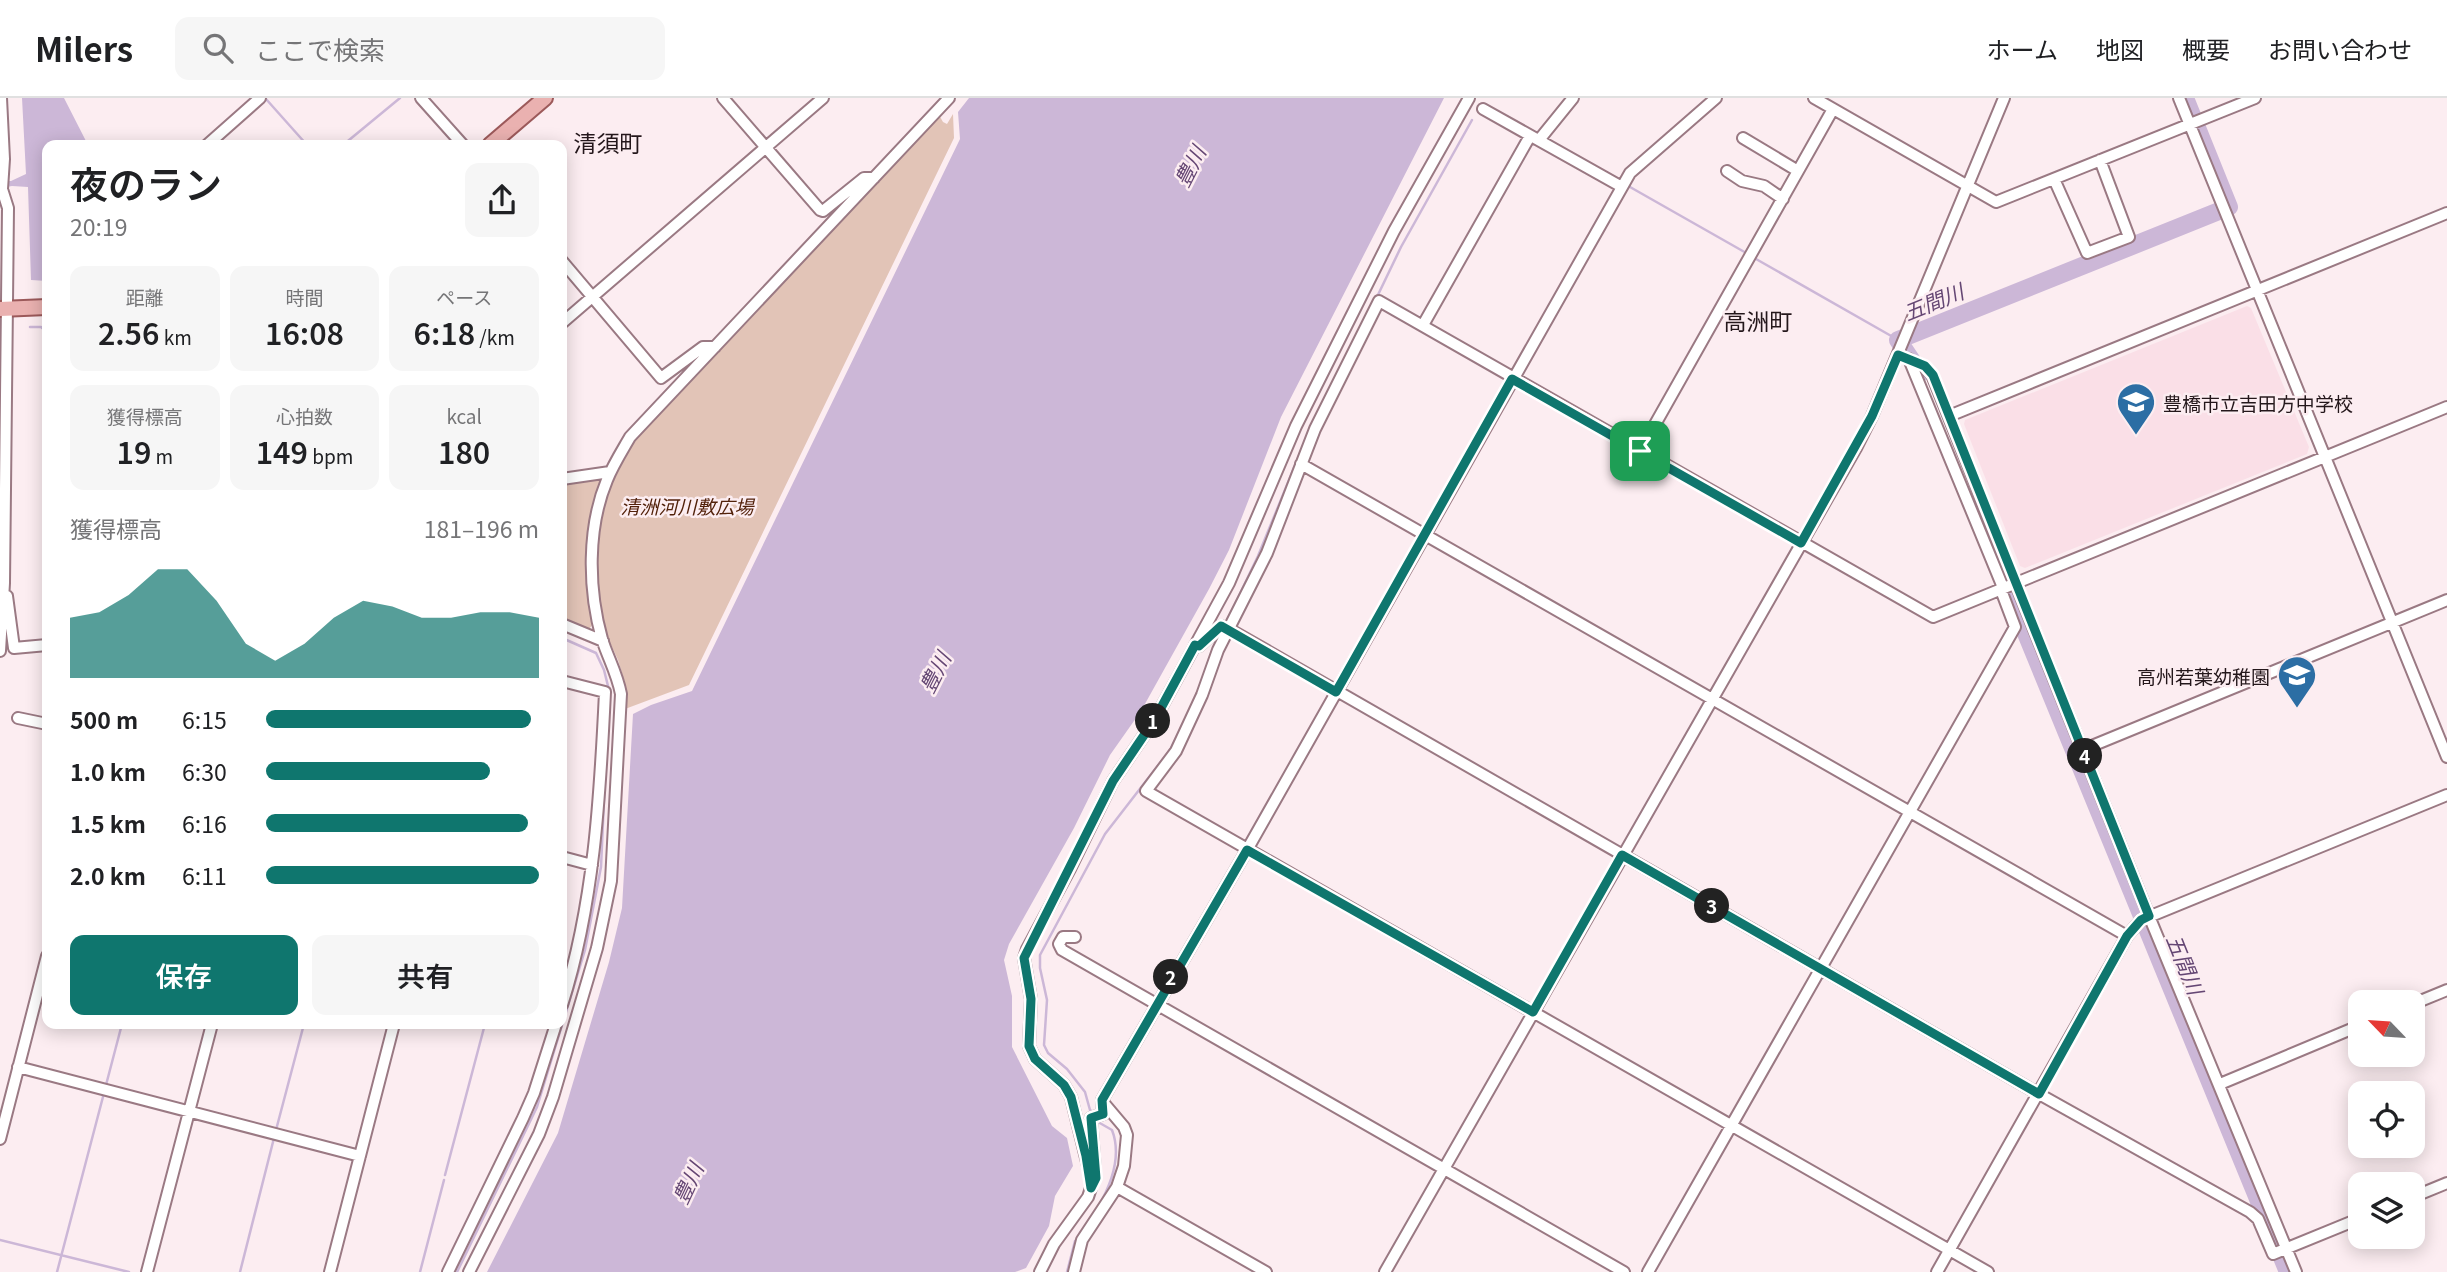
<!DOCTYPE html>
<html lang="ja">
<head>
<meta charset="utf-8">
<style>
	:root { --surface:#fff; --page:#f6f6f6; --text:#202124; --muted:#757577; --line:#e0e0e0; --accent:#0f766e }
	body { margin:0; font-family:Georgia,"Noto Sans JP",serif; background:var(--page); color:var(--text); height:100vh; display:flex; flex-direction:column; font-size:26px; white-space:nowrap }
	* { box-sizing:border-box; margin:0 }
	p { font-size:23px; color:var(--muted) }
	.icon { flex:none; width:38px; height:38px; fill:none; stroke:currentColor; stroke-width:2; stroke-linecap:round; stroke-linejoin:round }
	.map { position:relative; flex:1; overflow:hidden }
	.panel { position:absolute; left:42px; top:42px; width:525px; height:889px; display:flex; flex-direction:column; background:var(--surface); border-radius:14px; box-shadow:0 4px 18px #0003 }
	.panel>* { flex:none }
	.needle { width:46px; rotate:295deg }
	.controls { position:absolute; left:2348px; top:892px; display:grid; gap:14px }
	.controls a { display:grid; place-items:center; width:77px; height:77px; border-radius:14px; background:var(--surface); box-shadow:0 4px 18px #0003; font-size:35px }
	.pin { position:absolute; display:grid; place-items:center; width:60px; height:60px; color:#fff; margin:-30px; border-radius:14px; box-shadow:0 4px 10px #0006 }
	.km { position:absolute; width:35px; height:35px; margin:-18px; border-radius:50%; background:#222; color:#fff; font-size:19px; line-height:35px; text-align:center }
	.round { display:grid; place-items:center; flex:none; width:74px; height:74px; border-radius:14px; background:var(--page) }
	.overview { display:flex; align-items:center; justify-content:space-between; height:119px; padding:0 28px }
	h1 { font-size:38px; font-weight:600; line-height:52px }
	.figures { display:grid; grid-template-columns:repeat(3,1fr); gap:10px; height:119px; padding:7px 28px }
	.figures div { display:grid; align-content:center; border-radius:14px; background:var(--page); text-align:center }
	.figures b { font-size:30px; font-weight:600 }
	.figures small { font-size:19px; font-weight:400 }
	.figures p { font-size:19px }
	.chart { height:196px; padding:14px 28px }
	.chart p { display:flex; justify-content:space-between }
	.chart svg { width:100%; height:126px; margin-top:7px; fill:var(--accent); opacity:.7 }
	.button { display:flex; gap:14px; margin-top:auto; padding:14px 28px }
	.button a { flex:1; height:80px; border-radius:14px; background:var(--accent); color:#fff; font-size:28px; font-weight:600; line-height:80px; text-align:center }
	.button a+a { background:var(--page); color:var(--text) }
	ul { padding:0 28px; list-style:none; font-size:23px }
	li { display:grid; grid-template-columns:112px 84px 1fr; align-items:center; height:52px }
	li i { height:18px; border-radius:9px; background:var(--accent) }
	header { display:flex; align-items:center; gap:42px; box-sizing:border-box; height:98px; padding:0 35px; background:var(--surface); border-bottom:2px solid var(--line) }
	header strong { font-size:33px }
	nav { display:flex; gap:38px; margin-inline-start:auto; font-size:24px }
	.search { width:490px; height:63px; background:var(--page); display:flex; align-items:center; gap:18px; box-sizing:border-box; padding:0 24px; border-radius:14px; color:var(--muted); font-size:26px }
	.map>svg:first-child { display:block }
</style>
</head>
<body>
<header>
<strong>Milers</strong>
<div class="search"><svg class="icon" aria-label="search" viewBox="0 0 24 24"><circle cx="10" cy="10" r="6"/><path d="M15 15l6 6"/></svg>ここで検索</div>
<nav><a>ホーム</a><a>地図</a><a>概要</a><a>お問い合わせ</a></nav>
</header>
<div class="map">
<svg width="2447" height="1174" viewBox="0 0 2447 1174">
	<rect width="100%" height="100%" fill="#fcedf1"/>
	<!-- built -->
	<path fill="#fadfe7" d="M 2247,208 L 2251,210 L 2309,349 L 2307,356 L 2025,470 L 2020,468 L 1964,326 L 1965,322 Z"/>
	<!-- green -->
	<path fill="#e2c4b7" d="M 953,16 L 954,40 L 689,587 L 625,611 L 625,585 L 618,562 L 601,525 L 595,482 L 597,432 L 605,395 L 628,349 L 939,17 L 943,24 L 947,26 Z
		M 597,381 L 603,387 L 596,411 L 594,525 L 589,531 L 562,521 L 562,386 Z"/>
	<!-- water -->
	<path fill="#ccb7d7" d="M 22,0 L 64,0 L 88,47 L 47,47 L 47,183 L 31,182 L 28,89 L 12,88 L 0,90 L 0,83 L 11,83 L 26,76 Z
		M 969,0 L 1444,0 L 1281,319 L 1229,452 L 1209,491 L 1141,613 L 1110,657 L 1074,730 L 1009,846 L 1004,862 L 1012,898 L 1012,949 L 1052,1028 L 1067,1040 L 1073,1068 L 1055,1098 L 1049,1128 L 1026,1170 L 1015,1174 L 487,1174 L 558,1035 L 609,864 L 622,810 L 633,616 L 651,607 L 692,593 L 960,41 L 958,14 Z"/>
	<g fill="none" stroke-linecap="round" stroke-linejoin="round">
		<!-- stream -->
		<path stroke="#ccb7d7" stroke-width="2.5" d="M 266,1 L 307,47
			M 343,47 L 400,0
			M 1630,89 L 1748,156
			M 1756,161 L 1893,239
			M 1376,201 L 1401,149 L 1472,22
			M 30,229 L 41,229 L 47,234
			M 1226,525 L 1258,458 L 1300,355
			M 562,540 L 596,555 L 604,572 L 609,592
			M 106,987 L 122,926
			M 1094,1014 L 1090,1012 L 1085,994 L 1067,971 L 1048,955 L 1044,947 L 1047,902 L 1040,870 L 1040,857 L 1105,736 L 1170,652 L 1181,630
			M 1097,1020 L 1098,1024 L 1112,1032 C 1122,1058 1112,1085 1098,1109
			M 276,1032 L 304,926
			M 445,1077 L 485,926
			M 1080,1135 L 1085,1129
			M 0,1142 L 129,1174
			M 57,1174 L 104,995
			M 240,1174 L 274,1040
			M 420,1174 L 444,1082
			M 457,1174 L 537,1009 L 585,852 L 601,769 L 605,679
			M 1067,1174 L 1075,1143"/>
		<!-- river -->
		<path stroke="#ccb7d7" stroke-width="18" d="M 1920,275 L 1898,242 L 2229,109 L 2185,0
			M 2000,472 L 2288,1174"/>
		<!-- minor casing -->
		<g stroke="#9a7983" stroke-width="14">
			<path id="minor" d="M 421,0 L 463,47
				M 723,0 L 820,112 L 823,113 L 864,80 L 874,80
				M 1814,0 L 1996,104 L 2255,0
				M 2179,0 L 2447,659
				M 1483,11 L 1622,89
				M 1743,40 L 1798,73
				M 1539,42 L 1573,0
				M 207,47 L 260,0
				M 1727,73 L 1742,83 L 1764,88 L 1783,101
				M 2054,81 L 2087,155 L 2129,139 L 2100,62
				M 562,163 L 661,280 L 703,249 L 715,249
				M 562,225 L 823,0
				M 1423,227 L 1530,38
				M 1908,261 L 1925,269 L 1932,277 L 2149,818 L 2296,1174
				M 1949,318 L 2447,115
				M 1640,353 L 1833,11
				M 1301,366 L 2127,838
				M 562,381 L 610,374
				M 7,498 L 14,550 L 47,547
				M 562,526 L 603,543
				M 1195,547 L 1199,548 L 1221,528 L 1229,531 L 2039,996 L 2250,1114 L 2258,1121 L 2273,1156 L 2361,1120
				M 0,553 L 4,485 L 8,110 L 2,91 L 4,61 L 1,0
				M 562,583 L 605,594 C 600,700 594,806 562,907
				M 18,620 L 47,626
				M 2082,652 L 2447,502
				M 562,759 L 592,767
				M 1075,839 L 1063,839 L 1059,846 L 1062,852 L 1624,1174
				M 2413,906 L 2447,892
				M 18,969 L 360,1058
				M 2220,986 L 2361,927
				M 0,1041 L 47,858
				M 1095,1072 L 1091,1020 L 1103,1016 L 1102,1002 L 1247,752 L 1630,75 L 1716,0
				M 1117,1089 L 1266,1174
				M 2413,1099 L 2447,1085
				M 147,1174 L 212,926
				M 330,1174 L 394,926
				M 448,1174 L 523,1020 L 534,995 L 556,926
				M 469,1174 L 539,1036 L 553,999 L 597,850 L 611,783 L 621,596 C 617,575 608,560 602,541 C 588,491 587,430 607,382 C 613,367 622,353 630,339 L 949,0
				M 1040,1174 L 1054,1146 L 1088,1099 L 1091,1090 L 1091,1080 L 1071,999 L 1064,987 L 1035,961 L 1029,948 L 1031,901 L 1024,860 L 1027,851 L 1070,771 L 1113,683 L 1155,621 L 1229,485 L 1296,328 L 1394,133 L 1469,0
				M 1074,1174 L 1082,1142 L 1117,1089 L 1124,1068 L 1127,1037 L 1124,1029 L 1102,1003
				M 1385,1174 L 1856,350 L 1872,318 L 2004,0
				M 1648,1174 L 2015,529 L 2001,492 L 2002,487 L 1909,261
				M 1937,1174 L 2127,838 L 2141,822 L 2447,697
				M 1988,1174 L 1146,693 L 1176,653 L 1202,597 L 1218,552 L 1267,455 L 1315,331 L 1379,203 L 1933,519 L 2447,309"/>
		</g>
		<!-- major casing -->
		<g stroke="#9c595a" stroke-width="18">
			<path id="major" d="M 490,47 L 545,0
				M 0,211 L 47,209"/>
		</g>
		<!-- minor -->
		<use href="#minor" stroke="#fff" stroke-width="10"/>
		<!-- major -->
		<use href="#major" stroke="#eab1b0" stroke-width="14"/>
	</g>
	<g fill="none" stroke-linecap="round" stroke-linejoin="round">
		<!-- route casing -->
		<g stroke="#fff" stroke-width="14">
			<path id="route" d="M 1898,257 L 1925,268 L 1933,277 L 2149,818 L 2141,822 L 2127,838 L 2039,996 L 1622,757 L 1533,914 L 1247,752 L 1102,1002 L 1103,1016 L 1091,1020 L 1096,1080 L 1091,1090 L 1086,1058 L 1071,999 L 1064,987 L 1035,961 L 1029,948 L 1031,901 L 1024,860 L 1113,683 L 1155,621 L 1195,547 L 1199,548 L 1221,528 L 1336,594 L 1512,281 L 1801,445 L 1872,318 Z"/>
		</g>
		<!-- route -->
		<use href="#route" stroke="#0f766e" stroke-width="9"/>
	</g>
	<!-- icons -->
	<defs>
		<g id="school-pin" transform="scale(2.0125)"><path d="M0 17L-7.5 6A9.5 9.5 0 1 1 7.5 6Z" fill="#2c6ea4" stroke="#fcedf1"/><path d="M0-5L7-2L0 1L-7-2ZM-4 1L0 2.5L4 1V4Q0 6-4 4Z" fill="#fff"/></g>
	</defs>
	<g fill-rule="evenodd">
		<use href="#school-pin" x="2136" y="304"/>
		<use href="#school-pin" x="2297" y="577"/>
	</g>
	<g text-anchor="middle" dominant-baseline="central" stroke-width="5" stroke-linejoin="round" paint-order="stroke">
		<!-- poi labels -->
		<g font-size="19" fill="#24171b" stroke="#fcedf1" text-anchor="start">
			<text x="2163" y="304">豊橋市立吉田方中学校</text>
			<text x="2270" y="577" text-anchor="end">高州若葉幼稚園</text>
		</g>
		<!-- park labels -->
		<g font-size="19" font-style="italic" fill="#52210a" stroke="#fcedf1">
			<text x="687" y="407">清洲河川敷広場</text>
		</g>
		<!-- water labels -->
		<g font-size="21" font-style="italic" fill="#654774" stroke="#fcedf1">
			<text transform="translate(1189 68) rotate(-63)">豊川</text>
			<text transform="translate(1933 203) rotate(-22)">五間川</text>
			<text transform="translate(934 574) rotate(-63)">豊川</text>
			<text transform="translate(2186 866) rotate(68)">五間川</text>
			<text transform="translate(687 1085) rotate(-65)">豊川</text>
		</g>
		<!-- quarter labels -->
		<g font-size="23" fill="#24171b" stroke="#fcedf1">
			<text x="608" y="44">清須町</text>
			<text x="1758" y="222">高洲町</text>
		</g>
	</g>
</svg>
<div class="controls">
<a><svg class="needle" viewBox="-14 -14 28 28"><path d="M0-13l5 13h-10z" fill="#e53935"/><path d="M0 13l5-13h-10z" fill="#757577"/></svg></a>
<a><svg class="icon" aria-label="locate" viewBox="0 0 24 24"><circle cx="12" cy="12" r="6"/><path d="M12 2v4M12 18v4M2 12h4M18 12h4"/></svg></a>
<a><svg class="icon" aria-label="layers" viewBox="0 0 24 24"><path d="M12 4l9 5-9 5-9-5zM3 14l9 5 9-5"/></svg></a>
</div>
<div class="pin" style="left:1640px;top:353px;background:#1e9e55"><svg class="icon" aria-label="arrive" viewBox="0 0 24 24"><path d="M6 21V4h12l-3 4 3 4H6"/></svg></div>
<b class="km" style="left:1153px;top:623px">1</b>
<b class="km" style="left:1171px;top:879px">2</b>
<b class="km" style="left:1712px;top:808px">3</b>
<b class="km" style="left:2085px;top:658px">4</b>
<section class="panel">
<div class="overview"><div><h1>夜のラン</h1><p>20:19</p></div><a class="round"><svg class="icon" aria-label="share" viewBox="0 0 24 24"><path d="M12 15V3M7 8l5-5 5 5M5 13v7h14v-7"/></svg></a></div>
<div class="figures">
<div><p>距離</p><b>2.56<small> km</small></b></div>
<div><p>時間</p><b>16:08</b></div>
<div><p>ペース</p><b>6:18<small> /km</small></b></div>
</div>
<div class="figures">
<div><p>獲得標高</p><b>19<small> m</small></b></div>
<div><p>心拍数</p><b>149<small> bpm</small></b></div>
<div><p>kcal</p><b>180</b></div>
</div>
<div class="chart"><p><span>獲得標高</span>181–196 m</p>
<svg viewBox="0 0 160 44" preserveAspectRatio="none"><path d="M0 44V23L10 21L20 15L30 6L40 6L50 17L60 32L70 38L80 32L90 23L100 17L110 19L120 23L130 23L140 21L150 21L160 23V44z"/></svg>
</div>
<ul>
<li><b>500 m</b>6:15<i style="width:97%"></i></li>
<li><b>1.0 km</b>6:30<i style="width:82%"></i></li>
<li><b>1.5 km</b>6:16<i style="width:96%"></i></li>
<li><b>2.0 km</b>6:11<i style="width:100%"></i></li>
</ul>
<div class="button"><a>保存</a><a>共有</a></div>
</section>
</div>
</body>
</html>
